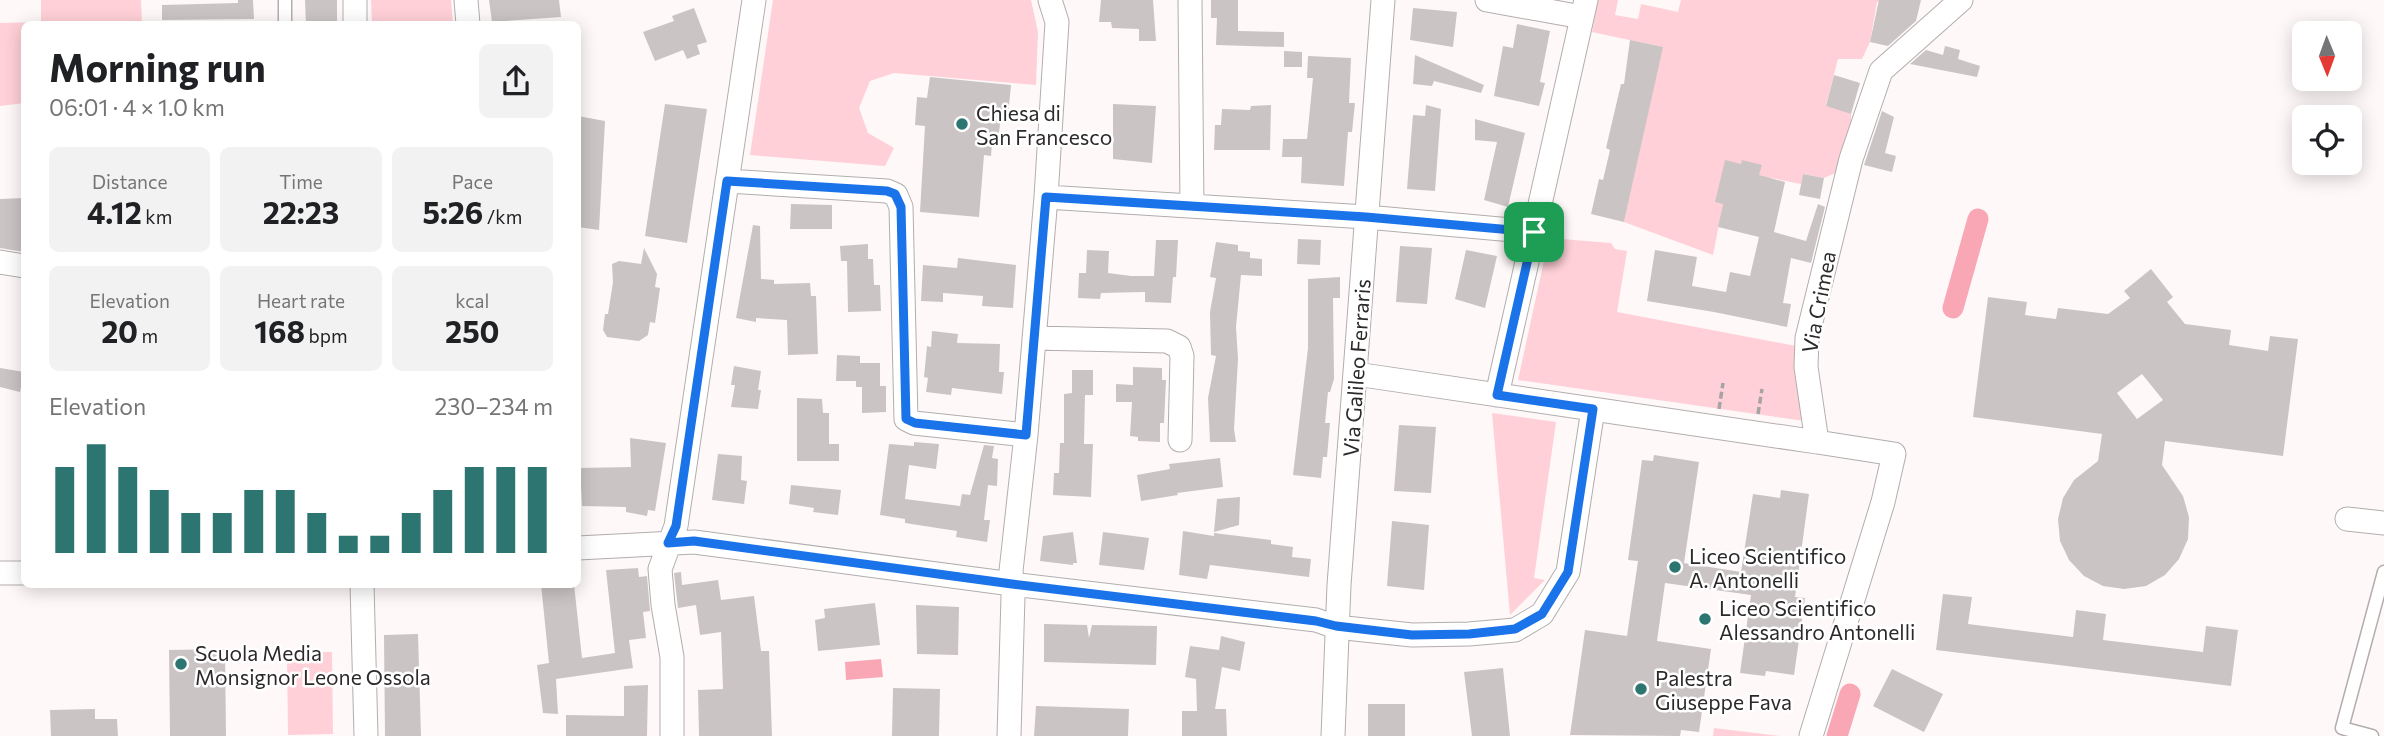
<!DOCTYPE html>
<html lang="en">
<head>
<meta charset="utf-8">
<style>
	:root { --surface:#fff; --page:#f2f2f2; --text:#202124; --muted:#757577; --accent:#2d7570 }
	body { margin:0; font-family:Commissioner,sans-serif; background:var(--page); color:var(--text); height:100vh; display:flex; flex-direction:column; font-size:26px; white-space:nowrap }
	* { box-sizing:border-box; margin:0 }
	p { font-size:23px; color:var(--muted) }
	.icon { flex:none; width:38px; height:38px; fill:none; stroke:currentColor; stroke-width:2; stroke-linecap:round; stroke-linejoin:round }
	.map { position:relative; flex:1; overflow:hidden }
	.sheet { position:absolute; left:21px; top:21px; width:560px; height:567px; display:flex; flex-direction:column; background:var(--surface); border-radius:10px; box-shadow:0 4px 18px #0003 }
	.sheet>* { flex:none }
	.needle { width:46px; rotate:179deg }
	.fabs { position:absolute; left:2292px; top:21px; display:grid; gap:14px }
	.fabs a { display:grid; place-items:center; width:70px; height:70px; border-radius:10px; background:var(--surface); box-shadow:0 4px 18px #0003; font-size:35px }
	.pin { position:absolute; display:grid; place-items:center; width:60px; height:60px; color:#fff; margin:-30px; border-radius:14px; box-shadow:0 4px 10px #0006 }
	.round { display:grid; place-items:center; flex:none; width:74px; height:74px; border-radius:10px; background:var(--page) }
	.headline { display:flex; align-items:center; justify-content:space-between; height:119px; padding:0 28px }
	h1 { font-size:38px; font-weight:700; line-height:52px }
	.metrics { display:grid; grid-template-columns:repeat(3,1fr); gap:10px; height:119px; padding:7px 28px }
	.metrics div { display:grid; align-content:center; border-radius:10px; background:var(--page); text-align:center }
	.metrics b { font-size:30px; font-weight:700 }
	.metrics small { font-size:19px; font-weight:400 }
	.metrics p { font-size:19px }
	.chart { height:196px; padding:14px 28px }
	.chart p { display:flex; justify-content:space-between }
	.chart svg { width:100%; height:126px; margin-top:7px; stroke:var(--accent); stroke-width:6 }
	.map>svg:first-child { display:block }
</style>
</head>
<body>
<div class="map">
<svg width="2384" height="736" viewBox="0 0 2384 736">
	<rect width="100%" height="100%" fill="#fff8f9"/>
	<!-- green -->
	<path fill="#ffd0d7" d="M 41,0 L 141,0 L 142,24 L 24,24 L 24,103 L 0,106 L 0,23 L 41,22 Z
		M 371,0 L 451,0 L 453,24 L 372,24 Z
		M 773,0 L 1031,0 L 1038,32 L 1036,85 L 894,73 L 870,81 L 859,108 L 868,133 L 894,148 L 885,166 L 750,155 Z
		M 1598,0 L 1618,0 L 1615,15 L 1638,19 L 1641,4 L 1678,12 L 1681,0 L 1893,0 L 1922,5 L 1877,2 L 1870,42 L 1862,59 L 1838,59 L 1826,105 L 1851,114 L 1851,136 L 1840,171 L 1824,178 L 1803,174 L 1801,184 L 1771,178 L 1769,190 L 1723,204 L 1713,255 L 1624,222 L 1662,47 L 1592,32 Z
		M 1549,238 L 1611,243 L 1615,249 L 1627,251 L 1617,312 L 1796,346 L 1805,421 L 1518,380 Z
		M 1492,413 L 1556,422 L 1534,578 L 1545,580 L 1510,615 Z
		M 332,652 L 333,734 L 288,735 L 287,653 Z
		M 1714,728 L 1781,736 L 1713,736 Z"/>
	<!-- water -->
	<path fill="#faa7b5" d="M 881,659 L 883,677 L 846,680 L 845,662 Z"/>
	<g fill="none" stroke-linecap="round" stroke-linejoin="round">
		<!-- canal -->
		<path stroke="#faa7b5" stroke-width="21" d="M 1953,308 L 1978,219
			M 1837,736 L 1850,694"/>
	</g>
	<!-- building -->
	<path fill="#cbc4c5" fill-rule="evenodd" d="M 238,0 L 253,0 L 254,19 L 162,20 L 162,5 L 238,3 Z
		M 305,0 L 337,0 L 337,24 L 306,24 Z
		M 489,0 L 559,0 L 561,17 L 492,22 Z
		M 1101,0 L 1153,0 L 1156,41 L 1139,41 L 1139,29 L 1112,28 L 1111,22 L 1099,22 Z
		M 1211,0 L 1238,0 L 1238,31 L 1284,32 L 1284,47 L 1216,45 L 1217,18 L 1211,18 Z
		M 1879,0 L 1921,0 L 1916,21 L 1888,46 L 1870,42 Z
		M 694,8 L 707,42 L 697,45 L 700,54 L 687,59 L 683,50 L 655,61 L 643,32 L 674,21 L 672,16 Z
		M 1413,8 L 1457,12 L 1453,47 L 1410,40 Z
		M 1517,24 L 1550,31 L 1540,82 L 1545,83 L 1539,106 L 1494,96 L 1503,46 L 1513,48 Z
		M 1630,40 L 1663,47 L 1624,222 L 1591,214 L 1599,179 L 1603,180 L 1610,150 L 1606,148 L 1621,84 L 1624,84 Z
		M 1945,46 L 1960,50 L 1958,59 L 1980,66 L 1977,77 L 1910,64 L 1926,50 L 1943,55 Z
		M 1284,51 L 1302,52 L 1302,67 L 1284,67 Z
		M 1415,55 L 1484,85 L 1481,93 L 1434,81 L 1432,86 L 1413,84 Z
		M 1308,56 L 1351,58 L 1349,103 L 1355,103 L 1352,132 L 1348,132 L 1344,186 L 1301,183 L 1302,157 L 1282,157 L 1283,139 L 1307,139 L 1313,78 L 1307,78 Z
		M 1834,75 L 1860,83 L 1851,114 L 1826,106 Z
		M 930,77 L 1011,85 L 1008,116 L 1001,115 L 999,133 L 993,132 L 991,156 L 984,155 L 979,217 L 920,212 L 925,126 L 915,125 L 917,97 L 927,98 Z
		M 665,104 L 707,109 L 687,243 L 645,236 Z
		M 1113,104 L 1156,106 L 1152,163 L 1113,159 Z
		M 1271,105 L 1270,150 L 1214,150 L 1215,125 L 1221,125 L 1222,109 L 1250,110 L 1251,106 Z
		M 1426,105 L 1441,109 L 1435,191 L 1407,189 L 1413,115 L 1425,116 Z
		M 1882,111 L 1894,117 L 1885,153 L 1896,156 L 1892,172 L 1864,165 Z
		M 578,116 L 605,121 L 599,230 L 578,227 Z
		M 1475,119 L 1525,133 L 1508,207 L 1484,200 L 1497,142 L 1475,140 Z
		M 1725,160 L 1741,164 L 1742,160 L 1762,165 L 1759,175 L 1785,182 L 1774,232 L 1806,241 L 1818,204 L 1825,207 L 1811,263 L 1791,258 L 1783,303 L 1791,304 L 1787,327 L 1714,312 L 1647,301 L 1655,250 L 1697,257 L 1692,286 L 1726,292 L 1730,272 L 1750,276 L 1759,237 L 1718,227 L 1723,204 L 1715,202 Z
		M 1803,174 L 1824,178 L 1820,199 L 1799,195 Z
		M 24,198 L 24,252 L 0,248 L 0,199 Z
		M 791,204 L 832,205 L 832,229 L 790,229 Z
		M 753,225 L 760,226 L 761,279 L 774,280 L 774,284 L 810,283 L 811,296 L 816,296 L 818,354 L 788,355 L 787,320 L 756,318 L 756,322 L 736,318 Z
		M 1298,239 L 1321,240 L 1320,265 L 1297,264 Z
		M 1156,240 L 1178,240 L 1176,277 L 1173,277 L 1171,303 L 1145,302 L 1145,292 L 1101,293 L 1100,299 L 1078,298 L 1079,273 L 1086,273 L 1087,250 L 1109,251 L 1108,273 L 1131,276 L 1154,276 Z
		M 1216,242 L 1238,245 L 1238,251 L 1250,252 L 1250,258 L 1262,259 L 1262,276 L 1241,275 L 1236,327 L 1238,359 L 1234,429 L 1236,442 L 1210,442 L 1208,398 L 1216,356 L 1211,355 L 1210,312 L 1216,278 L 1210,277 Z
		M 868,244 L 868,259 L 873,259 L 874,285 L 880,285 L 881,311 L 848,312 L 847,261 L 841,261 L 840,246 Z
		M 1400,246 L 1432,248 L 1427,304 L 1396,302 Z
		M 644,248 L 657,274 L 655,287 L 660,288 L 655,323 L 650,322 L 648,335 L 639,341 L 607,337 L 603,330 L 605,314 L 608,314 L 613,282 L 612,264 L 619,261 L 641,264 Z
		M 1466,250 L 1497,256 L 1485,308 L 1455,299 Z
		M 958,258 L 1016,265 L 1013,308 L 982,306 L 983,296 L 943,293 L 943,302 L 921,301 L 923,265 L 957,268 Z
		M 2151,269 L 2173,297 L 2167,302 L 2185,324 L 2231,330 L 2229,345 L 2268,351 L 2270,336 L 2298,339 L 2283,456 L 2165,441 L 2162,465 L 2183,496 L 2189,517 L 2188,539 L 2179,559 L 2165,575 L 2146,586 L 2124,589 L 2103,586 L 2084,576 L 2069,560 L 2060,541 L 2058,519 L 2063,498 L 2074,480 L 2098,461 L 2102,434 L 1973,417 L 1988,297 L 2027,302 L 2025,315 L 2056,319 L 2058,308 L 2108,314 L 2130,298 L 2124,291 ZM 2142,374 L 2163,400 L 2137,419 L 2117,393 Z
		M 1340,277 L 1340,298 L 1333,298 L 1334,379 L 1330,392 L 1328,392 L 1325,423 L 1330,423 L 1327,457 L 1323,457 L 1321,478 L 1293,475 L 1308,348 L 1308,279 Z
		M 932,331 L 958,334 L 957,343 L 1000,344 L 999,372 L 1004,372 L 1002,394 L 952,388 L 951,395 L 926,392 L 928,378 L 924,377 L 927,346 L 931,347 Z
		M 837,355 L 860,356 L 860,363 L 880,363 L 880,386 L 886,386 L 886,412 L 862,413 L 862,387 L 856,387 L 856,381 L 836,381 Z
		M 734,366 L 761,371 L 758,390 L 761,390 L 758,409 L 731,407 L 735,385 L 731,385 Z
		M 1133,367 L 1162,368 L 1162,380 L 1166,380 L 1164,423 L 1160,423 L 1160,442 L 1138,441 L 1138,437 L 1130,436 L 1132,402 L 1116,402 L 1116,384 L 1133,385 Z
		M 0,368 L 24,372 L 20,392 L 0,387 Z
		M 1072,370 L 1093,370 L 1093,395 L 1085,395 L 1084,444 L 1093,444 L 1091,497 L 1053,495 L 1054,473 L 1059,473 L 1060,443 L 1064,443 L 1064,394 L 1072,393 Z
		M 797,398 L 822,399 L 823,413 L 829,413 L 829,444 L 839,444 L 839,461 L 797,461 Z
		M 1399,425 L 1436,427 L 1431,493 L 1394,491 Z
		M 630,438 L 666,443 L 655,511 L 648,510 L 647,516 L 626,512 L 626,507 L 582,506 L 581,487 L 578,487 L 578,468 L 631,467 Z
		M 914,442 L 939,444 L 936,469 L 909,465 L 905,499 L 960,506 L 962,494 L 970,495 L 984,445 L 994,446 L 992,458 L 998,459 L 997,486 L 988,485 L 984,520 L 990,520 L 987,542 L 956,537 L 957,531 L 905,523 L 905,519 L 880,515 L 889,444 L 914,446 Z
		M 718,454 L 742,456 L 741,480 L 747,481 L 744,504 L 712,500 Z
		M 1654,455 L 1699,462 L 1684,563 L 1741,572 L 1753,494 L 1780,498 L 1781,490 L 1809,494 L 1795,597 L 1805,598 L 1794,675 L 1766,671 L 1765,676 L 1740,673 L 1751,595 L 1665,583 L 1657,641 L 1711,649 L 1699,732 L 1681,730 L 1680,736 L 1570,735 L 1585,630 L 1627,636 L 1638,561 L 1628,560 L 1642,460 L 1653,461 Z
		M 1220,458 L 1223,487 L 1177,493 L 1178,495 L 1141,501 L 1137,475 L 1170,469 L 1169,464 Z
		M 791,485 L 841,490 L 838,515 L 813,512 L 814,508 L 789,504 Z
		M 1240,497 L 1239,525 L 1214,532 L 1217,499 Z
		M 1392,521 L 1429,525 L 1424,590 L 1387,586 Z
		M 1183,531 L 1214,536 L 1214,533 L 1271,540 L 1271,544 L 1293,547 L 1292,557 L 1311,559 L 1309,577 L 1210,565 L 1207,579 L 1179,575 Z
		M 1073,532 L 1077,563 L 1073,563 L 1073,565 L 1040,561 L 1043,536 Z
		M 1103,532 L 1149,538 L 1144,570 L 1099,565 Z
		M 638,568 L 639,577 L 647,576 L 650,611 L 643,612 L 646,638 L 629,640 L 633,668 L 556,679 L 558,714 L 543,713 L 537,665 L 549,663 L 541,584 L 574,584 L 582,658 L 615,653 L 606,570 Z
		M 681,572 L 682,585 L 718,580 L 721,600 L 754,596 L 761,651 L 769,651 L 772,736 L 699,736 L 698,690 L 723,689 L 721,632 L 700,635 L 696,605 L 678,608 L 674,573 Z
		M 1943,594 L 1972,597 L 1968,624 L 2073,637 L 2076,610 L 2106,614 L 2103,640 L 2203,652 L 2206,626 L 2238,630 L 2231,686 L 1936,650 Z
		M 875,603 L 880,645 L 818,651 L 815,620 L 825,618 L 824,609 Z
		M 916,605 L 959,607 L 958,655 L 917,654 Z
		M 1044,624 L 1087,625 L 1089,638 L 1092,625 L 1157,626 L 1156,665 L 1044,662 Z
		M 418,634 L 421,736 L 385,736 L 384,635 Z
		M 1221,636 L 1245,642 L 1240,671 L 1222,667 L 1215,709 L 1226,709 L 1227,736 L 1182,736 L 1182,711 L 1197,711 L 1196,679 L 1185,677 L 1190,646 L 1219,650 Z
		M 225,649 L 226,736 L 170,736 L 169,650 Z
		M 1503,668 L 1510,736 L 1472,736 L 1464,672 Z
		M 1892,669 L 1943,694 L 1924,732 L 1873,706 Z
		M 648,685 L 647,736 L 566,736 L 566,715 L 624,716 L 624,686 Z
		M 893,688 L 940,689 L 939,736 L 892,736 Z
		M 1368,704 L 1405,704 L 1405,736 L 1368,736 Z
		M 1036,706 L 1129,709 L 1128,736 L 1034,736 Z
		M 95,709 L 95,719 L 117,719 L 118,736 L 51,736 L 50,710 Z"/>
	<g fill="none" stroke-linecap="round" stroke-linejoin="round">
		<!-- lane casing -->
		<g stroke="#b3adad" stroke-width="15">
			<path id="lane" d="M 285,0 L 285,24
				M 2372,736 L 2342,728 L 2384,572"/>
		</g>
		<!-- street casing -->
		<g stroke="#b3adad" stroke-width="25">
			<path id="street" d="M 355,0 L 355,24
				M 466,0 L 468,24
				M 1190,0 L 1192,206
				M 1487,0 L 1582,17
				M 727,181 L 887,191 L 896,195 L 901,207 L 906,419 L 914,423 L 1026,435
				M 1046,197 L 1366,217 L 1534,232
				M 0,262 L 24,266
				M 1034,338 L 1167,341 L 1179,347 L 1182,356 L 1180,440
				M 1356,374 L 1817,442
				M 1497,395 L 1586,0
				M 2347,519 L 2384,523
				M 578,548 L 694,542 L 1012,584 L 1316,620 L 1336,627 L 1412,635 L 1469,634 L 1515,630 L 1542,614 L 1568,572 L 1593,409
				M 0,573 L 24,573
				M 362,584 L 366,736
				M 672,736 L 672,657 L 663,605 L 660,569 L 676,526 L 754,0
				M 1009,736 L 1013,596 L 1011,571 L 1026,435 L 1046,197 L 1057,22 L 1050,0
				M 1333,736 L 1339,585 L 1383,0
				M 1811,736 L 1883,502 L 1894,454 L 1817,442 L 1806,367 L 1807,338 L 1851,159 L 1881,71 L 1961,0"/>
		</g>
		<!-- path -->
		<path stroke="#a7a2a3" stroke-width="3.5" stroke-dasharray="7 3.5" stroke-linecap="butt" d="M 1719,409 L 1723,383
			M 1758,414 L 1762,389"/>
		<!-- lane -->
		<use href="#lane" stroke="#fff" stroke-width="12"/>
		<!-- street -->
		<use href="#street" stroke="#fff" stroke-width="23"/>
	</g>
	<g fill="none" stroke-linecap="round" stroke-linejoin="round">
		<!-- route casing -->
		<g stroke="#fff" stroke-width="14">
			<path id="route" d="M 727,181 L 887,191 L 895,194 L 901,207 L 906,419 L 915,423 L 1026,435 L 1046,197 L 1366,217 L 1534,232 L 1497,395 L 1593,409 L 1568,572 L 1542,614 L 1515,629 L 1469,634 L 1412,635 L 1336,626 L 1316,621 L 1012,584 L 694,541 L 668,543 L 676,526 Z"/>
		</g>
		<!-- route -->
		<use href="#route" stroke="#1a73e8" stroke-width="9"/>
	</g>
	<!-- markers -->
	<g fill="#2d7570" stroke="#fff" stroke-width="2.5">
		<circle cx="962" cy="124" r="7"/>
		<circle cx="1675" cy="567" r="7"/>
		<circle cx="1705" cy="619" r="7"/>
		<circle cx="181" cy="664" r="7"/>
		<circle cx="1641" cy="689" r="7"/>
	</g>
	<g text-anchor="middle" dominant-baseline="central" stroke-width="5" stroke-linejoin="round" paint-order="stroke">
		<!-- poi labels -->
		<g font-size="21" fill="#2c292a" stroke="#fff" text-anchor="start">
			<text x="976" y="112">Chiesa di<tspan x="976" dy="24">San Francesco</tspan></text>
			<text x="1689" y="555">Liceo Scientifico<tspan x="1689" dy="24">A. Antonelli</tspan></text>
			<text x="1719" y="607">Liceo Scientifico<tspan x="1719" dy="24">Alessandro Antonelli</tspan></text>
			<text x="195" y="652">Scuola Media<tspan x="195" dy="24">Monsignor Leone Ossola</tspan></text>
			<text x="1655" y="677">Palestra<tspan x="1655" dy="24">Giuseppe Fava</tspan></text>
		</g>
		<!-- street labels -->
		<g font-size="21" fill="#2c292a" stroke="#fff">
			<text transform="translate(1818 302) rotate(-79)">Via Crimea</text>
			<text transform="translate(1356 368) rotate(-86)">Via Galileo Ferraris</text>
		</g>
	</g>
</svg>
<div class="fabs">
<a><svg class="needle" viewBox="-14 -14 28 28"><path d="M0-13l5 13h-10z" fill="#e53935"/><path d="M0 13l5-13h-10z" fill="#757577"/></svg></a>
<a><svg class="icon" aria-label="locate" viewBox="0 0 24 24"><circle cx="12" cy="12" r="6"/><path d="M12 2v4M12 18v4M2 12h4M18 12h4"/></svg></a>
</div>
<div class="pin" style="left:1534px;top:232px;background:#1e9e55"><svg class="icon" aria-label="arrive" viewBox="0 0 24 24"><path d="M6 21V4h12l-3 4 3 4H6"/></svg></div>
<section class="sheet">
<div class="headline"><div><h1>Morning run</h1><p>06:01 · 4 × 1.0 km</p></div><a class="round"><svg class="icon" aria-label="share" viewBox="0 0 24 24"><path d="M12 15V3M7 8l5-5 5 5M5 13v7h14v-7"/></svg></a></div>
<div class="metrics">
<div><p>Distance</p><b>4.12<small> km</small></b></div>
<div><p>Time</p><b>22:23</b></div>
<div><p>Pace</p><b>5:26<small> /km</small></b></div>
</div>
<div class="metrics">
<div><p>Elevation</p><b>20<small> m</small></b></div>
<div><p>Heart rate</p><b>168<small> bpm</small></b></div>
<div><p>kcal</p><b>250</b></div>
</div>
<div class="chart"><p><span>Elevation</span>230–234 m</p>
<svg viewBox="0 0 160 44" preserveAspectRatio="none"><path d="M5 44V14M15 44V6M25 44V14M35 44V22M45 44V30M55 44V30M65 44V22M75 44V22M85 44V30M95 44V38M105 44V38M115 44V30M125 44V22M135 44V14M145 44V14M155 44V14"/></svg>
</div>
</section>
</div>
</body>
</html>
